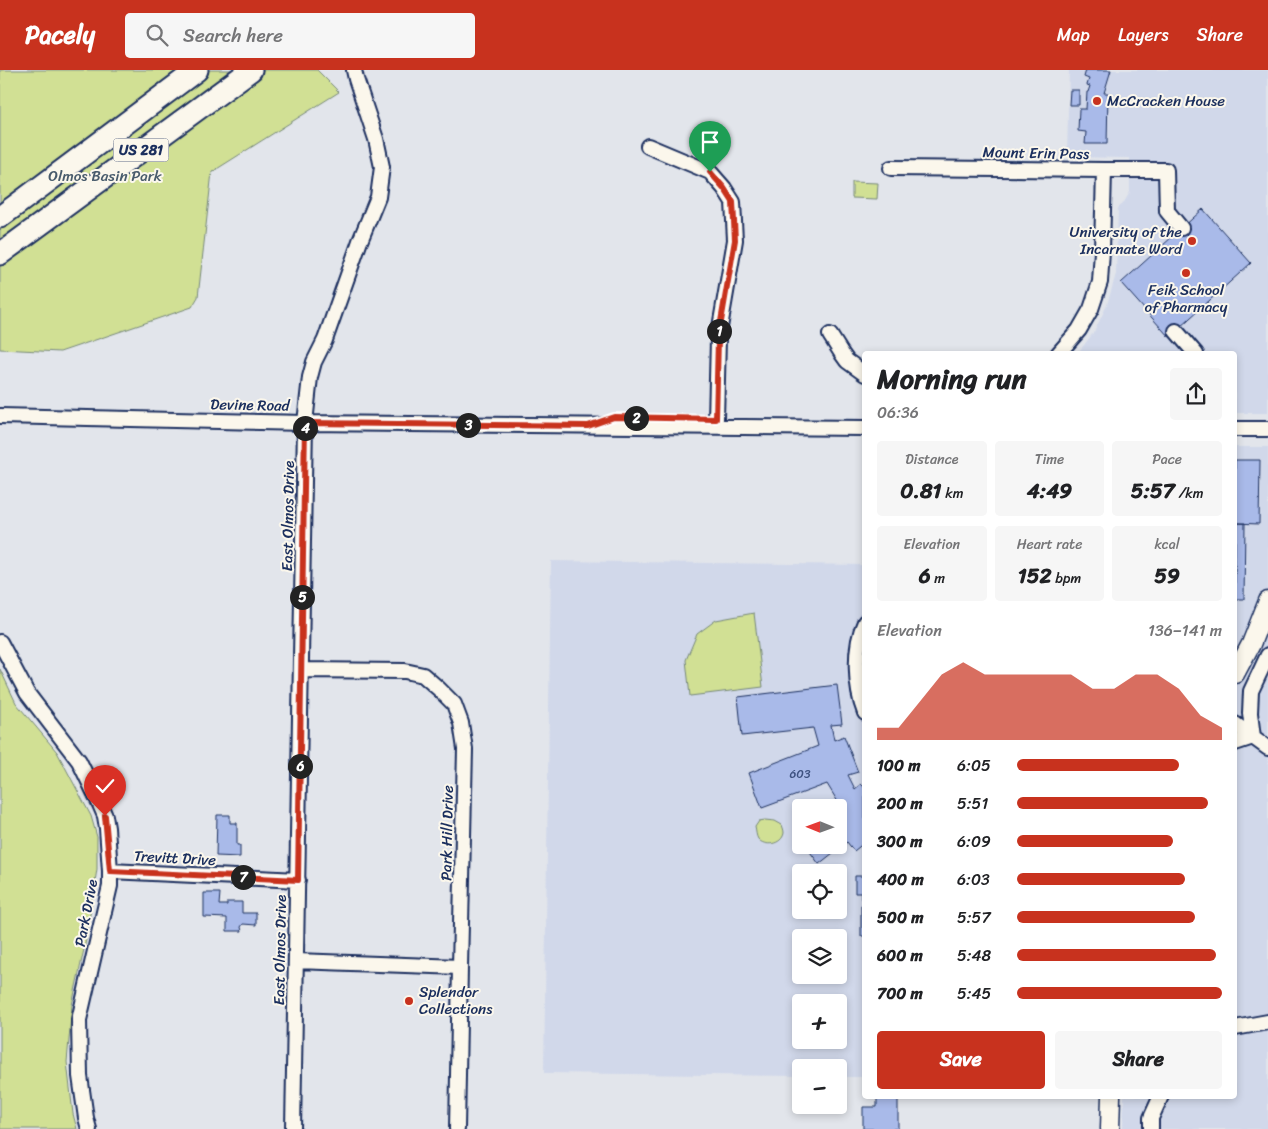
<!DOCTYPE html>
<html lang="en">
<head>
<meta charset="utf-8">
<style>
	:root { --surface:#fff; --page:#f6f6f6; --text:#202124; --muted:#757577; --accent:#c8321e }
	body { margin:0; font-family:Sriracha,sans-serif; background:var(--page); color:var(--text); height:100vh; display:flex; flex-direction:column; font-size:19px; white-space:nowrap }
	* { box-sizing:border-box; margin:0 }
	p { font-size:16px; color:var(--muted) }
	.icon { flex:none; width:28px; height:28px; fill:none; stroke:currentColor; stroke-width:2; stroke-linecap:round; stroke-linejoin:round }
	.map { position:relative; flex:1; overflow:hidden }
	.drawer { position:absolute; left:862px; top:281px; width:375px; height:748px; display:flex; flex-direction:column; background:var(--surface); border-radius:5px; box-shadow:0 2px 8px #0003 }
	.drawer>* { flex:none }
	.needle { width:32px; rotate:271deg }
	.tools { position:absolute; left:792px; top:729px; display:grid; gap:10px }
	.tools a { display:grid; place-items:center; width:55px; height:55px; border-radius:5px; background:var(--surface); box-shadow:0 2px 8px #0003; font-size:25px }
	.pin { position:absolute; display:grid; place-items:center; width:42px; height:42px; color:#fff; margin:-51px -21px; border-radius:50% 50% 50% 0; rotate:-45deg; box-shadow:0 0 5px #0007 }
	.pin .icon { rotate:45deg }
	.km { position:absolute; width:25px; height:25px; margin:-12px; border-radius:50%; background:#222; color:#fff; font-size:14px; line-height:25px; text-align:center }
	.round { display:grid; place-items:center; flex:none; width:52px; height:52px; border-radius:5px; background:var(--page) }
	.headline { display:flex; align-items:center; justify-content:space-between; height:85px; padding:0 15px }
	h1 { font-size:28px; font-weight:700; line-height:38px }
	.metrics { display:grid; grid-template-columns:repeat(3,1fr); gap:8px; height:85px; padding:5px 15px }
	.metrics div { display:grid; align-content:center; border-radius:5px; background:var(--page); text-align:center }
	.metrics b { font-size:21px; font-weight:700 }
	.metrics small { font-size:14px; font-weight:400 }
	.metrics p { font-size:14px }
	.chart { height:140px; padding:10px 15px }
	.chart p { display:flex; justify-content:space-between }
	.chart svg { width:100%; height:90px; margin-top:5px; fill:var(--accent); opacity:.7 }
	.primary-button { display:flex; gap:10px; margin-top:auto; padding:10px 15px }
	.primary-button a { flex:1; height:58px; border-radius:5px; background:var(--accent); color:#fff; font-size:20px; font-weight:700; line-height:58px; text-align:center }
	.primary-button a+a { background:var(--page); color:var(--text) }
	ul { padding:0 15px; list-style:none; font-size:16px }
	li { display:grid; grid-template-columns:80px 60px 1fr; align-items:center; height:38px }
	li i { height:12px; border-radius:6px; background:var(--accent) }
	header { display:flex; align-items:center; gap:30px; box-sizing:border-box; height:70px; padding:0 25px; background:var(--accent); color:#fff }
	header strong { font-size:24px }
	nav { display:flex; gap:28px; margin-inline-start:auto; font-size:18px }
	.search { width:350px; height:45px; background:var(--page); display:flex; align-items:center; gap:12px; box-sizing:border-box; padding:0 18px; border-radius:5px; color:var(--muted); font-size:19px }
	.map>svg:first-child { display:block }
</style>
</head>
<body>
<header>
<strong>Pacely</strong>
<div class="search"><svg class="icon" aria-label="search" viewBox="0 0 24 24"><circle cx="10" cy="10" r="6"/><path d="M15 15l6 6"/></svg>Search here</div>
<nav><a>Map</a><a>Layers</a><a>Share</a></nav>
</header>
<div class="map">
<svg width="1268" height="1059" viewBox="0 0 1268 1059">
	<rect width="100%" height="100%" fill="#e2e5eb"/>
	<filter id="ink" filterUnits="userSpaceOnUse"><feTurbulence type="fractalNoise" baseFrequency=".02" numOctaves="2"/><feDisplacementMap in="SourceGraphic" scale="10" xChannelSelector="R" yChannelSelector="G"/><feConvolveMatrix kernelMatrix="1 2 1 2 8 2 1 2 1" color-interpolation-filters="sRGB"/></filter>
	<g filter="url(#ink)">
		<!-- built -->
		<path fill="#d1d8ea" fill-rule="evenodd" d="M 1069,0 L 1268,0 L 1268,343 L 1235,343 L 1235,284 L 1077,284 L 1094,262 L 1107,235 L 1116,204 L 1118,138 L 1123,134 L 1130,122 L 1130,88 L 1067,87 Z
			M 1235,377 L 1268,377 L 1268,1059 L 1123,1059 L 1124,1026 L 1235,1026 Z
			M 551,491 L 865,495 L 865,1007 L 839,1007 L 839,998 L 801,998 L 801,1006 L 544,1003 ZM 801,738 L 839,738 L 839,775 L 801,775 ZM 801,802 L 839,802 L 839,840 L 801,840 ZM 801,868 L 839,868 L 839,905 L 801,905 ZM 801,932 L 839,932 L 839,970 L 801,970 Z"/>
		<!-- green -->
		<path fill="#d1e094" stroke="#768879" d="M 0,0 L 317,0 L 339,22 L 212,102 L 198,227 L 192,237 L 60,282 L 0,279 Z
			M 852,112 L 878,113 L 877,129 L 852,128 Z
			M 754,543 L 763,617 L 690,626 L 686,590 L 697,564 L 716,550 Z
			M 0,599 L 16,633 L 57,682 L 91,746 L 97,767 L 97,799 L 86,870 L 72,935 L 67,992 L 73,1044 L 77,1059 L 0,1059 Z
			M 765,750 L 775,751 L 782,755 C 783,758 784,760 784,763 C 782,775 764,777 758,769 C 756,766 756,761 755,757 L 759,751 Z"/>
		<!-- building -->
		<path fill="#a9bae9" stroke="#1b2f5e" d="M 1086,0 L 1111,0 L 1104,23 L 1108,23 L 1107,74 L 1085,74 L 1086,62 L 1078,61 L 1079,39 L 1086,39 L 1087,22 L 1088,22 L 1090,16 L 1087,15 L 1089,9 L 1084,7 Z
			M 1070,20 L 1079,20 L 1079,35 L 1069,35 Z
			M 1203,139 L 1251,193 L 1169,267 L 1121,213 Z
			M 1235,390 L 1260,390 L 1259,454 L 1235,453 Z
			M 1235,453 L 1245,453 L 1244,529 L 1235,529 Z
			M 837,615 L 842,654 L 831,655 L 834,670 L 844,666 L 858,702 L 848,705 L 855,719 L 861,714 L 865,718 L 865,772 L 854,781 L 847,772 L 819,794 L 805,775 L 839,775 L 839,738 L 830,738 L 838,732 L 827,714 L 762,738 L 749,703 L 818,676 L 813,658 L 742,666 L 738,627 Z
			M 217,745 L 230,745 L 230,753 L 237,753 L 237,775 L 240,775 L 240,787 L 216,786 Z
			M 855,806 L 865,806 L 865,829 L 861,829 L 861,823 L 855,823 Z
			M 204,823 L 220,823 L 219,835 L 227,835 L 227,832 L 242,832 L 242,843 L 256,843 L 256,855 L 243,854 L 241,857 L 242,861 L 227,861 L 227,848 L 204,847 Z
			M 861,835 L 865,835 L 865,866 L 861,866 Z
			M 877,1026 L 898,1026 L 898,1059 L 863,1059 L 863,1037 L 877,1037 Z"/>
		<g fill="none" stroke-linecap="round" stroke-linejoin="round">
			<!-- minor casing -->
			<g stroke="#1b2f5e" stroke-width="18">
				<path id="minor" d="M 648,76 L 710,102 L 724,118 L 733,132 L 735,170 L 718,269 L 716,349
					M 891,98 L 1104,100 L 1102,181 L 1100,212 L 1091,239 L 1079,260 L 1058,284
					M 1104,100 L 1166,100 L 1167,141 L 1181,158
					M 1176,261 L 1196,284
					M 830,265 L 842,284 L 847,291 L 865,304
					M 0,346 L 305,353 L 865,358
					M 1235,359 L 1268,359
					M 865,552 C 853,577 855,618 865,643
					M 0,572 L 27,623 L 79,691 L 98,730 L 105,746 L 107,758 L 110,801 L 110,816 L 79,950 L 80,1006 L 86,1048 L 89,1059
					M 301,600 L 405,601 L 423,605 L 439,619 L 454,634 L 461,653 L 465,679 L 460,897 L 457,1059
					M 1235,654 L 1268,678
					M 1253,667 L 1250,643 L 1251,621 L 1268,585
					M 1235,673 L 1253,667
					M 110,801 L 298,810
					M 296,891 L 460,897
					M 1235,958 L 1268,952
					M 293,1059 L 305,353 L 310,307 L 314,292 L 325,270 L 360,171 L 378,127 L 382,97 L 376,69 L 356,9 L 354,0
					M 1151,1059 L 1151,1048 L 1161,1026"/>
			</g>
			<!-- major casing -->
			<g stroke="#1b2f5e" stroke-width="21">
				<path id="major" d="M 1235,604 L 1251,574 L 1268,531
					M 1110,1059 L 1111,1026"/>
			</g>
			<!-- highway casing -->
			<g stroke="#1b2f5e" stroke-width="25">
				<path id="highway" d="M 0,147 L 197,0
					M 0,184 L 251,0"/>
			</g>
			<!-- minor -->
			<use href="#minor" stroke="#fbf7ec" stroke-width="14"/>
			<!-- major -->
			<use href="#major" stroke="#fbf7ec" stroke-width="18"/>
			<!-- highway -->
			<use href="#highway" stroke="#fbf7ec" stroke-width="21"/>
		</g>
	</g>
	<g fill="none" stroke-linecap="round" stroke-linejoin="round" filter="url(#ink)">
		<!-- route casing -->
		<g stroke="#fff" stroke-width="10">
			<path id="route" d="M 105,746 L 110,801 L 298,810 L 305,353 L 588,356 L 614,347 L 716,349 L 718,269 L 735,170 L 733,132 L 724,118 L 710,102"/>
		</g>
		<!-- route -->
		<use href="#route" stroke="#c8321e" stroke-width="6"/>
	</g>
	<!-- markers -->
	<g fill="#c8321e" stroke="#fbf7ec" stroke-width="2">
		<circle cx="1097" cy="31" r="5"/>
		<circle cx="1192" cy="171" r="5"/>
		<circle cx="1186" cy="203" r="5"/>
		<circle cx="409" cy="931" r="5"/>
	</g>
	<g text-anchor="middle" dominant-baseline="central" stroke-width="4" stroke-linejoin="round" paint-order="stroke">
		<!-- number labels -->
		<g font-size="12" fill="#3e5281">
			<text x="800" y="704">603</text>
		</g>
		<!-- shield labels -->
		<rect fill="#fbf7ec" stroke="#5e6b89" stroke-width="1" x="113.5" y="68.5" width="55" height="23" rx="4"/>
		<g font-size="14" font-weight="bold" fill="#1b2f5e">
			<text x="141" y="80">US 281</text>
		</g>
		<!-- poi labels -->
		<g font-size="15" fill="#1b2f5e" stroke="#fbf7ec" text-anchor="start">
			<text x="1107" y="31">McCracken House</text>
			<text x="1182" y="162" text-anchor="end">University of the<tspan x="1182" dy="17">Incarnate Word</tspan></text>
			<text x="1186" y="220" text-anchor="middle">Feik School<tspan x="1186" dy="17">of Pharmacy</tspan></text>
			<text x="419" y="922">Splendor<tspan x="419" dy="17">Collections</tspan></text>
		</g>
		<!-- street labels -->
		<g font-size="15" fill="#1b2f5e" stroke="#fbf7ec">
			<text transform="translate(1036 83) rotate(1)">Mount Erin Pass</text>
			<text transform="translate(250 335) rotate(1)">Devine Road</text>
			<text transform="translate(288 446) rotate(-89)">East Olmos Drive</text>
			<text transform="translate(447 763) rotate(-89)">Park Hill Drive</text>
			<text transform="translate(175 788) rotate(3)">Trevitt Drive</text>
			<text transform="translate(86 843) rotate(-79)">Park Drive</text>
			<text transform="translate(280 880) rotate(-89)">East Olmos Drive</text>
		</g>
		<!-- park labels -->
		<g font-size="15" fill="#485b6c" stroke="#fbf7ec">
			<text x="105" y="106">Olmos Basin Park</text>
		</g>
	</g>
</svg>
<div class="tools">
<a><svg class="needle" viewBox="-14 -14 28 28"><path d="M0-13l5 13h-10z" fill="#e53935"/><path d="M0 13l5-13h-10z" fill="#757577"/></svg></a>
<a><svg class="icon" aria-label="locate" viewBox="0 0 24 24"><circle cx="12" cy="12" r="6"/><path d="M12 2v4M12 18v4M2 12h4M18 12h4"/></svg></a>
<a><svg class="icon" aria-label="layers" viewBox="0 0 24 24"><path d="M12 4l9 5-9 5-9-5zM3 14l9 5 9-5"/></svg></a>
<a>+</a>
<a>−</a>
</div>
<div class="pin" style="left:710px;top:102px;background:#1e9e55"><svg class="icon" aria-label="arrive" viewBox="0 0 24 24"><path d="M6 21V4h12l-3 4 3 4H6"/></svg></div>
<div class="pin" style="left:105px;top:746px;background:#d93025"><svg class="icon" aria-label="check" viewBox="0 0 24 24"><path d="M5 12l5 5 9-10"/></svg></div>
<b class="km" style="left:719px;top:261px">1</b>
<b class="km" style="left:636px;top:348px">2</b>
<b class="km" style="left:468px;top:355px">3</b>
<b class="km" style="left:305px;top:358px">4</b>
<b class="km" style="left:302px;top:527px">5</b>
<b class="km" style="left:300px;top:696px">6</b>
<b class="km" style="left:243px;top:807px">7</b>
<section class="drawer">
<div class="headline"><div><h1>Morning run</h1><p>06:36</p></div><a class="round"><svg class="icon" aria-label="share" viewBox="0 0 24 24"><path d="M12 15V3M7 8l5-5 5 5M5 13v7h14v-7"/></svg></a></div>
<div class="metrics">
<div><p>Distance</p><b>0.81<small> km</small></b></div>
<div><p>Time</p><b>4:49</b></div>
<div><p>Pace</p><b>5:57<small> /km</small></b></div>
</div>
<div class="metrics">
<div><p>Elevation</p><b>6<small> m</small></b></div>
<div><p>Heart rate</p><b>152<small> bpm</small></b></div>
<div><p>kcal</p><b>59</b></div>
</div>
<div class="chart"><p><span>Elevation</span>136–141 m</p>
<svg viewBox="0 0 160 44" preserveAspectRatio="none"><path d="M0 44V38L10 38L20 25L30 12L40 6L50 12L60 12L70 12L80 12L90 12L100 19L110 19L120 12L130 12L140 19L150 32L160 38V44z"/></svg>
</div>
<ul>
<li><b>100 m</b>6:05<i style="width:79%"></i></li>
<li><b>200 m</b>5:51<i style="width:93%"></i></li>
<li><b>300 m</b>6:09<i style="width:76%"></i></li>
<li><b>400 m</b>6:03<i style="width:82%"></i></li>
<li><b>500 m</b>5:57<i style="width:87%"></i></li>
<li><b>600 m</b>5:48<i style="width:97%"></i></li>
<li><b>700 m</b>5:45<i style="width:100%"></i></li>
</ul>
<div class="primary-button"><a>Save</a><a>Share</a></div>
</section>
</div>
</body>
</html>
